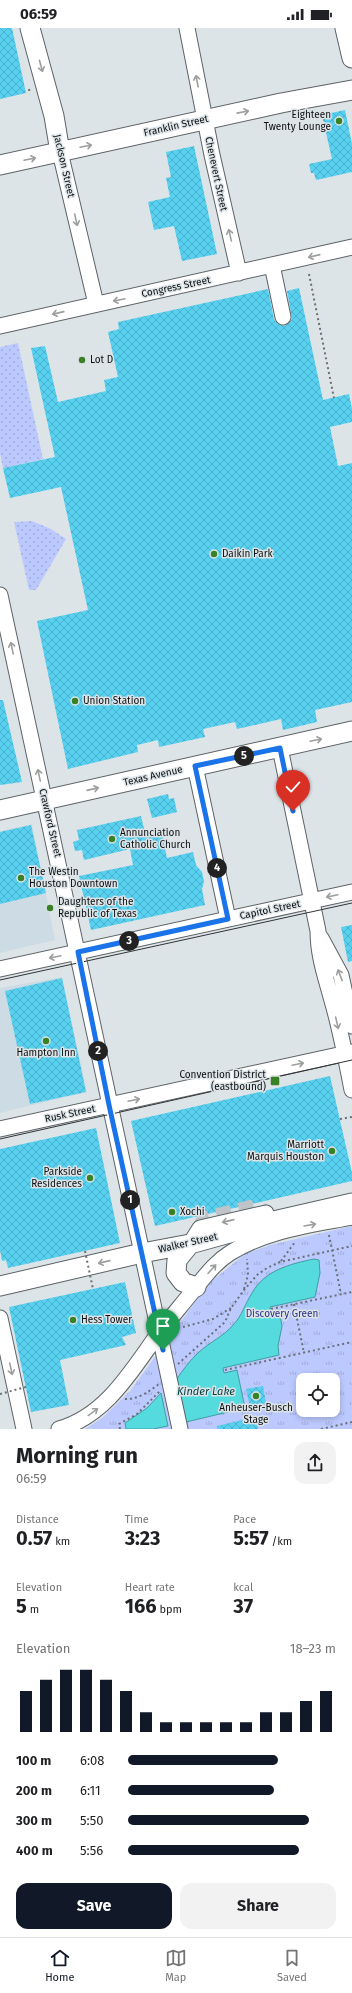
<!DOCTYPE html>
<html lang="en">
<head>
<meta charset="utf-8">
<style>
	:root { --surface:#fff; --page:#f2f2f2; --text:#202124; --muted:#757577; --line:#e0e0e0; --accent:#111827 }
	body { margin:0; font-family:"Fira Sans",sans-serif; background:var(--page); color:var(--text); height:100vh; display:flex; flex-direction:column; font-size:15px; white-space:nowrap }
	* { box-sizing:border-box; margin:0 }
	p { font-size:13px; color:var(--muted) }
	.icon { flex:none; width:22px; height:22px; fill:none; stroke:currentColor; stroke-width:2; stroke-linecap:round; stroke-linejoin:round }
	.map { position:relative; height:1401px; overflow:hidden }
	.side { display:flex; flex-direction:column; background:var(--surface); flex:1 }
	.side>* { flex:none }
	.buttons { position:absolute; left:296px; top:1345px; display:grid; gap:8px }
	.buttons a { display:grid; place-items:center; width:44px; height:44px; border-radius:8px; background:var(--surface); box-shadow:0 2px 6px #0003; font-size:20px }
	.pin { position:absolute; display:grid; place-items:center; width:34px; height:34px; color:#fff; margin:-41px -17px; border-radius:50% 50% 50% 0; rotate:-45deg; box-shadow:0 0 4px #0007 }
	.pin .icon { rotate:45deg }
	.km { position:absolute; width:20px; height:20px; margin:-10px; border-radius:50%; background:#222; color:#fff; font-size:11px; line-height:20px; text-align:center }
	.round { display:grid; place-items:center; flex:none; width:42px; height:42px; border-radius:12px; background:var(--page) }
	.head { display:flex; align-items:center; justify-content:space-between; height:68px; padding:0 16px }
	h1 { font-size:22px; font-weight:700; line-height:30px }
	.figures { display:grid; grid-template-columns:repeat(3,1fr); gap:6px; height:68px; padding:4px 16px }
	.figures div { display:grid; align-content:center }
	.figures b { font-size:20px; font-weight:700 }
	.figures small { font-size:11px; font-weight:400 }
	.figures p { font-size:11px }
	.chart { height:112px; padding:8px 16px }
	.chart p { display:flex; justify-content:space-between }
	.chart svg { width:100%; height:72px; margin-top:4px; stroke:var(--accent); stroke-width:6 }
	.primary-button { display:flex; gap:8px; margin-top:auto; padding:8px 16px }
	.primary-button a { flex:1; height:46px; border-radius:12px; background:var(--accent); color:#fff; font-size:16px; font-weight:700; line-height:46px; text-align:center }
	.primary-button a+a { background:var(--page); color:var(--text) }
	ul { padding:0 16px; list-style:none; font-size:13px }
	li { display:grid; grid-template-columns:64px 48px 1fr; align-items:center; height:30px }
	li i { height:10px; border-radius:5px; background:var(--accent) }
	.status { display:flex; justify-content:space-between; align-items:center; height:28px; padding:0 20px; background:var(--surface); direction:ltr }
	.status svg { height:11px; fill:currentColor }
	.dock { display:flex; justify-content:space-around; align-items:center; height:56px; border-top:1px solid var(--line); background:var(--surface); font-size:11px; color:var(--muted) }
	.dock a { display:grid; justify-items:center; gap:2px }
	.dock .active { color:var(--accent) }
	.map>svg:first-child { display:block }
</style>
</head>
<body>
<div class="status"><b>06:59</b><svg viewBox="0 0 49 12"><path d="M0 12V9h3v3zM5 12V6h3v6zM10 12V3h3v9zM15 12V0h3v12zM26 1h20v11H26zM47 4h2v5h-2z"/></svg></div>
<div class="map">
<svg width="352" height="1401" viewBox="0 0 352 1401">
	<defs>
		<pattern id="grass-dots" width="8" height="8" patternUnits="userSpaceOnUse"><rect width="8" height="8" fill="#bcc9ff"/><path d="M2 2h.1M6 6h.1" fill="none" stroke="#a0abd9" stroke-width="1.8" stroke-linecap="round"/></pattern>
		<pattern id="park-tufts" width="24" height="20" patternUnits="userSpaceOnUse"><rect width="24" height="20" fill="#bcc9ff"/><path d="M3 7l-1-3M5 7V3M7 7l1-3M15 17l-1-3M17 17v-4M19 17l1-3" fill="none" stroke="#a0abd9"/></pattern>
		<pattern id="building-cross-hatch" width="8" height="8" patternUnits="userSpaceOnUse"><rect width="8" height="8" fill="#57d1ef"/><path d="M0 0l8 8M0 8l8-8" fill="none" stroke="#4ab2cc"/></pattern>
	</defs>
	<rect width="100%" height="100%" fill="#dde4e8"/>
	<!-- built -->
	<path fill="#cddbe4" d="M 32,796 L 55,912 L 0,925 L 0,803 Z
		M 62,949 L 87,1064 L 0,1085 L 0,960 Z"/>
	<!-- grass -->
	<path fill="url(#grass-dots)" d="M 18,315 L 43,431 L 3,440 L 0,425 L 0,319 Z
		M 32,493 L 51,501 L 66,511 L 36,562 L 29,562 L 14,494 Z"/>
	<!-- park -->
	<path fill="url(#park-tufts)" fill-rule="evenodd" d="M 352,1198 L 352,1401 L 85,1401 L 102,1390 L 130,1363 L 209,1255 L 245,1226 L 270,1217 ZM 303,1352 L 333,1352 L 333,1382 L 303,1382 Z"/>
	<!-- water -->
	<path fill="#55dbde" stroke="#3f9ea0" d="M 314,1231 L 319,1232 L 320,1245 L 315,1269 L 270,1279 L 271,1284 L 279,1282 L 282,1298 L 278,1318 L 279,1327 L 223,1340 L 224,1345 L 237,1342 L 245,1380 L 186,1394 L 176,1352 C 183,1342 190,1332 199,1324 C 210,1314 224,1308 233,1297 C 242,1288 245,1276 252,1265 C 265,1242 290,1236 314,1231 Z
		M 161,1365 L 168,1398 L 153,1401 L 126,1401 L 125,1395 L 147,1380 Z"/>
	<!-- building -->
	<path fill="url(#building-cross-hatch)" d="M 0,0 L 12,0 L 26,65 L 0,71 Z
		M 345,82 L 352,116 L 352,144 L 316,152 L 314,145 L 311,145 L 309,136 L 332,131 L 322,87 Z
		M 194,118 L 217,226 L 182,233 L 174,198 L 154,202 L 148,174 L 170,169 L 166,150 L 171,149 L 166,124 Z
		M 299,260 L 323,372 L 349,366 L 352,381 L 352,394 L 330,399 L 338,438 L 352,435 L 352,674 L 315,682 L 317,694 L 283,702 L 281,691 L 237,701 L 235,694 L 203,701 L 205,709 L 159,719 L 158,712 L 137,717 L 138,724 L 68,741 L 37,593 L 88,582 L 61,459 L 10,470 L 3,440 L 55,429 L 31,320 L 45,318 L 58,374 L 106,363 L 104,352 L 118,349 L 108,304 L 119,301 L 118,294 L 268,261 L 274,291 L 277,295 L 284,298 L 289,295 L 292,291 L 287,263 Z
		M 0,672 L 3,672 L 22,754 L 0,757 Z
		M 168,766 L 169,771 L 174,770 L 177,784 L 152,790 L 147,771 Z
		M 141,788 L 146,809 L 162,806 L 167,830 L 193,824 L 196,837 L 202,844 L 204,854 L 202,861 L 205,877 L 91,902 L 79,848 L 133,837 L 130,821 L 84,832 L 82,822 L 75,823 L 73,814 L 79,812 L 77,802 Z
		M 31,797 L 46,865 L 0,876 L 0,804 Z
		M 352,897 L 352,933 L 348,934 L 341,899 Z
		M 62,950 L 86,1064 L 30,1076 L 5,963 Z
		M 330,1048 L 352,1145 L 352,1153 L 155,1198 L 131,1093 Z
		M 96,1100 L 120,1215 L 8,1240 L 6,1232 L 2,1233 L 0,1222 L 0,1121 Z
		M 125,1254 L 136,1305 L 122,1309 L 126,1317 L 60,1332 L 69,1377 L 31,1384 L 9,1279 Z
		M 263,1358 L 266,1375 L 250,1379 L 246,1361 Z
		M 255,1389 L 258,1401 L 217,1401 L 217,1398 Z"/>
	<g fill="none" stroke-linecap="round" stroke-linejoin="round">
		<!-- minor-tunnel -->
		<path stroke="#bec4c7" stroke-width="15" stroke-dasharray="15 8" stroke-linecap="butt" d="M 200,1200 L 204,1191 L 257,1178 L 266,1185"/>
		<!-- minor casing -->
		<g stroke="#5d6367" stroke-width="17">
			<path id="minor" d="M 187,0 L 212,127 L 239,245
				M 60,124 L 96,276
				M 272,237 L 283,289
				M 0,298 L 352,219
				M 0,567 L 180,1401
				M 280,720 L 318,903 C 318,927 325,947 331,969 C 340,999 346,1031 352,1062
				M 195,738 L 228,891
				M 321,910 L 341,947 L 352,998
				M 0,941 L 352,864
				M 0,1101 L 352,1024
				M 190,1216 L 200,1200 L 266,1185 L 269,1194
				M 0,1290 L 24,1401
				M 59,1401 C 105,1388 130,1345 156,1309 C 167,1294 180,1279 192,1264 C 204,1250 214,1235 230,1225 C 267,1202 310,1197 352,1189"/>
		</g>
		<!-- major casing -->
		<g stroke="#5d6367" stroke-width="21">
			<path id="major" d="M 30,0 L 54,88 L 60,124
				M 345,0 L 352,30
				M 0,137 L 281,75 L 352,62
				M 0,782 L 352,703
				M 190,1216 L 177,1232 L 176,1245 L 183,1254 L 196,1259
				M 0,1258 L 142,1225 L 190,1216 L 269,1194 L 352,1175"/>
		</g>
		<!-- path -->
		<path stroke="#6a6f71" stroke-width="2" stroke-dasharray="2 3" stroke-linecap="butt" d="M 29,61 L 30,66
			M 309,246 L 334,370
			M 340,1091 L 352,1089
			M 329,1207 L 341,1266
			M 281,1233 L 295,1214
			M 244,1261 L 248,1247 L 247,1231
			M 294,1276 L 304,1325
			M 271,1281 L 352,1264
			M 183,1299 L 213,1291 L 231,1280
			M 178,1336 L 225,1294 L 231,1280 L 244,1262 L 257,1247 L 267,1240 L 280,1234 L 352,1218
			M 225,1342 L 352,1314
			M 125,1371 C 137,1372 150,1363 159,1356
			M 120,1401 L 119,1396 L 137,1386 L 160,1363
			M 321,1401 L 352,1394"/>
		<!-- minor -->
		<use href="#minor" stroke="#fff" stroke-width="15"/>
		<!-- major -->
		<use href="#major" stroke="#fff" stroke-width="19"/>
		<!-- tram -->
		<path stroke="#313536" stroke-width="1" d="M 0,952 L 352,875
			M 0,1111 L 352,1032"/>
		<!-- path-bridge -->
		<path stroke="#6a6f71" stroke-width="2" stroke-dasharray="2 3" stroke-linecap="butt" d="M 85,1223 L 93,1261
			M 0,1366 L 26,1359"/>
	</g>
	<!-- one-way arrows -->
	<defs><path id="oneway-shaft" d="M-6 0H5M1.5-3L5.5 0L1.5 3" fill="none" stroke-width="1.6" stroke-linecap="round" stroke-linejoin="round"/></defs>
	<g stroke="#9d9f9f">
		<use href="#oneway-shaft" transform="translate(41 38) rotate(75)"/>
		<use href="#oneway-shaft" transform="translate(197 53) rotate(-101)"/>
		<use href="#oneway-shaft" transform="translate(243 84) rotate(-11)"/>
		<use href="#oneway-shaft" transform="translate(86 118) rotate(-12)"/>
		<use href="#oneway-shaft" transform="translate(30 131) rotate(-12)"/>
		<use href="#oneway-shaft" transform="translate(76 192) rotate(77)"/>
		<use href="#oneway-shaft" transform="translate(230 207) rotate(-103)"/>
		<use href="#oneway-shaft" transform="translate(314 228) rotate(167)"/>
		<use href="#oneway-shaft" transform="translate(119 272) rotate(168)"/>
		<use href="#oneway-shaft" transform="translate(58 285) rotate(167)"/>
		<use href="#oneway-shaft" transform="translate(12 620) rotate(-102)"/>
		<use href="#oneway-shaft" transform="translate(316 712) rotate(-12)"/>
		<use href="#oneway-shaft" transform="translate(39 747) rotate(-102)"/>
		<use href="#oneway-shaft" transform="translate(93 761) rotate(-13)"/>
		<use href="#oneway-shaft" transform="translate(332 868) rotate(168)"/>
		<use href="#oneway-shaft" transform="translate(55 929) rotate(168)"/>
		<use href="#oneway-shaft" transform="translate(340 947) rotate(-111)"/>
		<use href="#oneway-shaft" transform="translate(337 995) rotate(77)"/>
		<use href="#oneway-shaft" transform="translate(298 1036) rotate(-12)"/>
		<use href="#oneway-shaft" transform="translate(134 1072) rotate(-12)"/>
		<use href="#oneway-shaft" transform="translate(228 1193) rotate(167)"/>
		<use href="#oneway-shaft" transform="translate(310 1197) rotate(-10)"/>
		<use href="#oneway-shaft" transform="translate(104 1234) rotate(167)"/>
		<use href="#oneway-shaft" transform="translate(212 1241) rotate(-48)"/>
		<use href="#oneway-shaft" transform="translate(11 1341) rotate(78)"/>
		<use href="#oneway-shaft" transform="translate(93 1384) rotate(-36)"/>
	</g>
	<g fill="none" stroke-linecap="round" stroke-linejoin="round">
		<!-- route casing -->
		<g stroke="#fff" stroke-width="8">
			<path id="route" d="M 163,1322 L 109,1077 L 78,924 L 228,891 L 195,738 L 280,720 L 293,783"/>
		</g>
		<!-- route -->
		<use href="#route" stroke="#1a73e8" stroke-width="5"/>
	</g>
	<!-- markers -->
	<g fill="#388127" stroke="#dde4e8" stroke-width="1.5">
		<circle cx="339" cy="93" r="4"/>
		<circle cx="82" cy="332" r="4"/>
		<circle cx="214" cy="526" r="4"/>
		<circle cx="75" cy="673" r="4"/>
		<circle cx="112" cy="811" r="4"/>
		<circle cx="21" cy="850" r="4"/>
		<circle cx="50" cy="880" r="4"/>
		<circle cx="46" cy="1013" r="4"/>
		<rect x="270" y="1048" width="10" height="10" rx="2"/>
		<circle cx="332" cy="1123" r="4"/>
		<circle cx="90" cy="1150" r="4"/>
		<circle cx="172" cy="1184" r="4"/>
		<circle cx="73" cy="1292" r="4"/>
		<circle cx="256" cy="1368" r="4"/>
	</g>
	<g text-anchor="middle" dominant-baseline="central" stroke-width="3" stroke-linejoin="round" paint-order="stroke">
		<!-- poi labels -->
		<g font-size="10" fill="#0b0e0f" stroke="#dde4e8" text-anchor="start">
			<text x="331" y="87" text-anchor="end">Eighteen<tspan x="331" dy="12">Twenty Lounge</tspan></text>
			<text x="90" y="332">Lot D</text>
			<text x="222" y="526">Daikin Park</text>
			<text x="83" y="673">Union Station</text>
			<text x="120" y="805">Annunciation<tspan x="120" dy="12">Catholic Church</tspan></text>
			<text x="29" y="844">The Westin<tspan x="29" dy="12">Houston Downtown</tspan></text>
			<text x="58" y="874">Daughters of the<tspan x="58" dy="12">Republic of Texas</tspan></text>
			<text x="46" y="1025" text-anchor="middle">Hampton Inn</text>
			<text x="266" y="1047" text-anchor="end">Convention District<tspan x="266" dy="12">(eastbound)</tspan></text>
			<text x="324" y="1117" text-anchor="end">Marriott<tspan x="324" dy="12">Marquis Houston</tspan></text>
			<text x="82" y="1144" text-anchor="end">Parkside<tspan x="82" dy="12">Residences</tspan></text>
			<text x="180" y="1184">Xochi</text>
			<text x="81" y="1292">Hess Tower</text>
			<text x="256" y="1380" text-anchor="middle">Anheuser-Busch<tspan x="256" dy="12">Stage</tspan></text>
		</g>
		<!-- street labels -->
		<g font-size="10" fill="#0b0e0f" stroke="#dde4e8">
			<text transform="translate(176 98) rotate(-13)">Franklin Street</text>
			<text transform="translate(64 138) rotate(77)">Jackson Street</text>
			<text transform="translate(216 146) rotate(78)">Chenevert Street</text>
			<text transform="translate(176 259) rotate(-12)">Congress Street</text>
			<text transform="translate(153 748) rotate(-13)">Texas Avenue</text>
			<text transform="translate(50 795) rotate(77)">Crawford Street</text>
			<text transform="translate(270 882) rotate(-12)">Capitol Street</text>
			<text transform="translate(70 1086) rotate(-12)">Rusk Street</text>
			<text transform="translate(188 1215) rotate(-13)">Walker Street</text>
		</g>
		<!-- park labels -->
		<g font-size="10" fill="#2a2e87" stroke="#dde4e8">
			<text x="282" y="1286">Discovery Green</text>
		</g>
		<!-- water labels -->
		<g font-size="11" font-style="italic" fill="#003f40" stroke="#dde4e8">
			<text x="206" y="1363">Kinder Lake</text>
		</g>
	</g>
</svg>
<div class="buttons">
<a><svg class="icon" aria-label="locate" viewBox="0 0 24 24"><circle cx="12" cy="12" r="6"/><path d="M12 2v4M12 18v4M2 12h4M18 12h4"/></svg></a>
</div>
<div class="pin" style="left:163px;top:1322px;background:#1e9e55"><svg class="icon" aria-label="arrive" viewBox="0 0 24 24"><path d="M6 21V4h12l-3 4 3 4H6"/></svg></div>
<div class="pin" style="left:293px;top:783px;background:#d93025"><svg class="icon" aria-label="check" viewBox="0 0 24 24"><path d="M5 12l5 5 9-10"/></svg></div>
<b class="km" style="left:130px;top:1172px">1</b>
<b class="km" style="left:98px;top:1023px">2</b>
<b class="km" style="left:129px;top:913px">3</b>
<b class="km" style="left:217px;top:840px">4</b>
<b class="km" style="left:244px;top:728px">5</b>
</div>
<section class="side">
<div class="head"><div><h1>Morning run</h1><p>06:59</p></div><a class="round"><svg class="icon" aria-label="share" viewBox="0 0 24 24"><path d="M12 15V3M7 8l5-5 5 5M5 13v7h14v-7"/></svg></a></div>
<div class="figures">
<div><p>Distance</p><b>0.57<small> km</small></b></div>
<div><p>Time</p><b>3:23</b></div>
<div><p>Pace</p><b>5:57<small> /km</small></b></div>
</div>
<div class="figures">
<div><p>Elevation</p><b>5<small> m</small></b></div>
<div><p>Heart rate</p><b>166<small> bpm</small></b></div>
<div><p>kcal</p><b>37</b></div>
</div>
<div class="chart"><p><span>Elevation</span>18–23 m</p>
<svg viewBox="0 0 160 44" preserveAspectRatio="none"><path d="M5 44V19M15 44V12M25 44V6M35 44V6M45 44V12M55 44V19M65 44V32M75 44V38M85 44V38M95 44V38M105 44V38M115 44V38M125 44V32M135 44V32M145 44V25M155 44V19"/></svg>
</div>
<ul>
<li><b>100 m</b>6:08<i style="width:72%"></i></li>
<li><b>200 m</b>6:11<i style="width:70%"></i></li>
<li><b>300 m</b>5:50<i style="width:87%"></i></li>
<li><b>400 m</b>5:56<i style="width:82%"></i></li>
</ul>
<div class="primary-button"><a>Save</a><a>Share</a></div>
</section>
<nav class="dock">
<a class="active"><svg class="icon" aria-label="home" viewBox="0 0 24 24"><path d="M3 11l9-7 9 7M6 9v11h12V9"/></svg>Home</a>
<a><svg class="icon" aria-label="map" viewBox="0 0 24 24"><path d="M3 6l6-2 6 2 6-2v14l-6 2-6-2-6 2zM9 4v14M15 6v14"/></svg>Map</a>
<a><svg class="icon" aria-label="saved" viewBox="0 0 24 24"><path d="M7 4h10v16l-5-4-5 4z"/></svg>Saved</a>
</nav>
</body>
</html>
